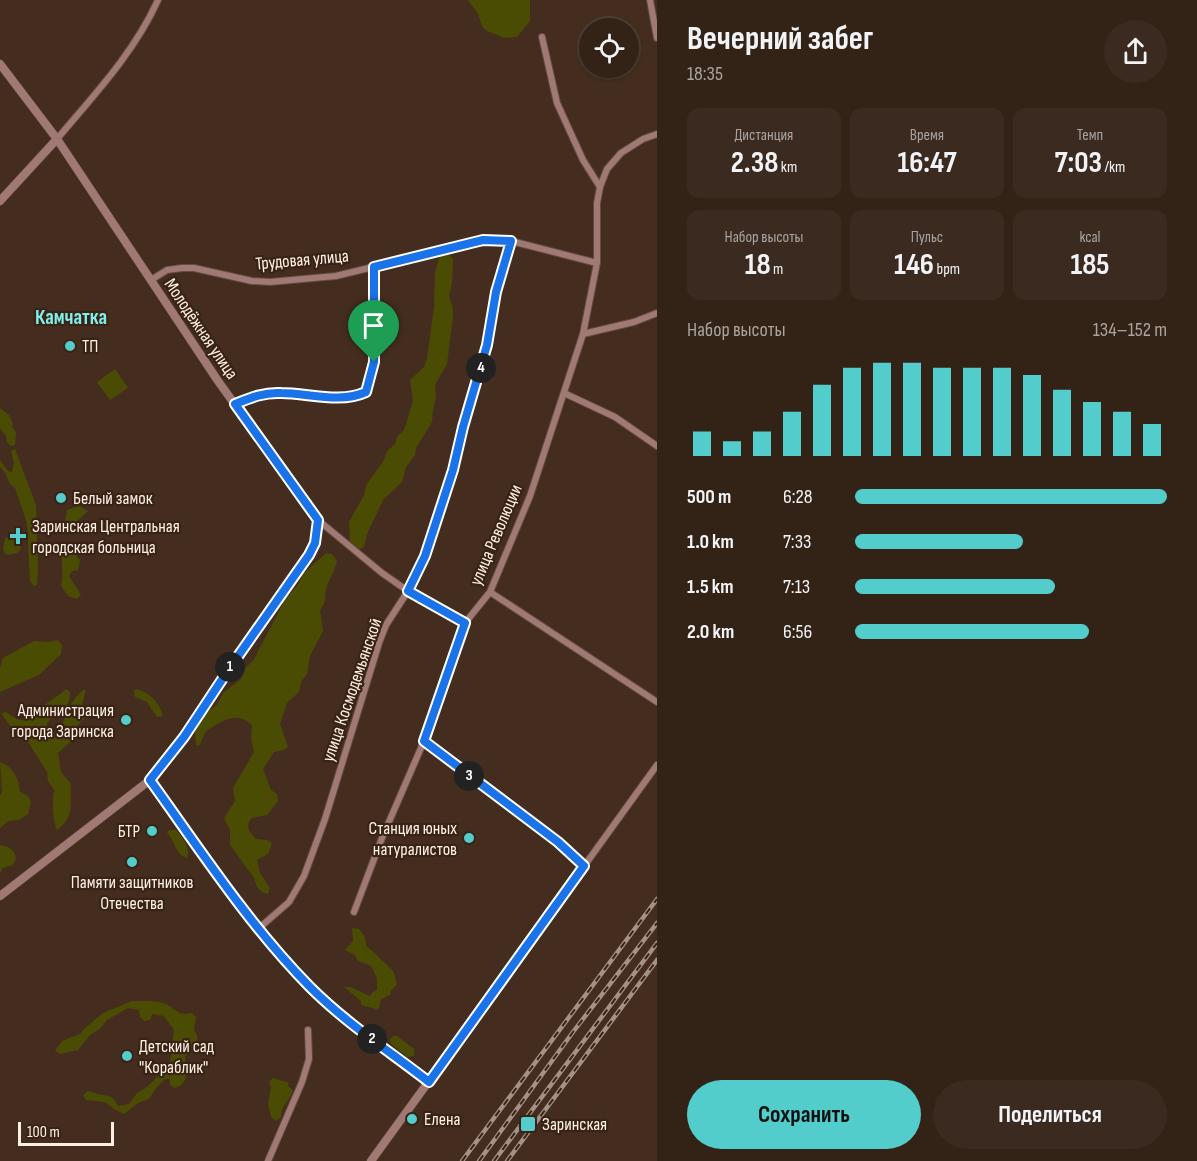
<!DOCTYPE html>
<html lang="ru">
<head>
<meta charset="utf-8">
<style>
	:root { --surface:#332216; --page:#3b2a1f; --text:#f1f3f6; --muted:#a9a4a1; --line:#4e3f35; --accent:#53cdcb }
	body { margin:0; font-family:"Sofia Sans Condensed",sans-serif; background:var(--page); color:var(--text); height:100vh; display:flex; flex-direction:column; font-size:22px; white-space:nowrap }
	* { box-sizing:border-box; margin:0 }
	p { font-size:20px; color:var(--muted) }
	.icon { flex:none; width:33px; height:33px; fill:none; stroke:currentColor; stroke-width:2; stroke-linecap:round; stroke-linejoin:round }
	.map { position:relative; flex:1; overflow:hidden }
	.drawer { display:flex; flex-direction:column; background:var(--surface); width:540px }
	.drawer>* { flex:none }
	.tools { position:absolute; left:579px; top:18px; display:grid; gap:12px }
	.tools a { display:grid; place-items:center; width:60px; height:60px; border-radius:50%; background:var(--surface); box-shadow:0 2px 4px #0004,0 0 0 2px var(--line); font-size:30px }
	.scale { position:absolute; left:18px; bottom:15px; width:96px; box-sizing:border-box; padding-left:6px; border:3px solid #fff0e6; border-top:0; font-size:16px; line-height:21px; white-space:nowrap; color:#fff0e6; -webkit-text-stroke:4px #392314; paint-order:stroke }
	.pin { position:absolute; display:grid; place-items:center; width:51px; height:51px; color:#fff; margin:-62px -26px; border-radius:50% 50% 50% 0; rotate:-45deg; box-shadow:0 0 6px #0007 }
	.pin .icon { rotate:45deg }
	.km { position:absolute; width:30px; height:30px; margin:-15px; border-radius:50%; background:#222; color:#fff; font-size:16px; line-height:30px; text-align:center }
	.round { display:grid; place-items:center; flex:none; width:63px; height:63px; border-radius:32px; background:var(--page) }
	.headline { display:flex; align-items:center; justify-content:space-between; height:102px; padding:0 30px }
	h1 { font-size:33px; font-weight:700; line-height:45px }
	.metrics { display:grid; grid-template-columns:repeat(3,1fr); gap:9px; height:102px; padding:6px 30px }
	.metrics div { display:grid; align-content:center; border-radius:12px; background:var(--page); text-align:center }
	.metrics b { font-size:30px; font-weight:700 }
	.metrics small { font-size:16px; font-weight:400 }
	.metrics p { font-size:16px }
	.chart { height:168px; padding:12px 30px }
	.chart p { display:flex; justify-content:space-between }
	.chart svg { width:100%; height:108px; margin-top:6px; stroke:var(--accent); stroke-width:6 }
	.button { display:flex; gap:12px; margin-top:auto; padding:12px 30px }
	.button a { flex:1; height:69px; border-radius:36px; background:var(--accent); color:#111; font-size:24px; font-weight:700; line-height:69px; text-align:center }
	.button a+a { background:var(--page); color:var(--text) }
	ul { padding:0 30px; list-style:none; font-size:20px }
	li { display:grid; grid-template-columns:96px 72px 1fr; align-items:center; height:45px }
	li i { height:15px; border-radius:8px; background:var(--accent) }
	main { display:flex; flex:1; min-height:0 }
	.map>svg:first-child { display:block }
</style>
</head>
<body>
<main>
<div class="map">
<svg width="657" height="1161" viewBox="0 0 657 1161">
	<rect width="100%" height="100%" fill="#442d1e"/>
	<!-- green -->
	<path fill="#4b4c04" d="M 468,0 L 530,0 L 530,21 L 517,37 L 505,38 L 487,31 L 482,26 L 478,14 Z
		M 441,253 L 446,253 L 453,259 L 452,283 L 449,295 L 453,309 L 453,317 L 447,364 L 435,385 L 436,399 L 433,409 L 432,422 L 416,448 L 415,455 L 406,467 L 402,482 L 383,500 L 367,534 L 364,547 L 359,549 L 350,541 L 349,522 L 364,495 L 366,485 L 384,460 L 387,451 L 395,444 L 397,437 L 404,430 L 413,401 L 410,380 L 424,367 L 427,359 L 434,307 L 435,272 Z
		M 115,369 L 128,388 L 110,400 L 97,382 Z
		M 0,408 L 9,415 L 13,424 L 12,427 L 16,432 L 15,445 L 11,446 L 7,442 L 6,436 L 0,428 Z
		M 15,449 L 36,505 L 38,569 L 37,585 L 34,586 L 30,581 L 27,523 L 15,488 L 10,484 L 6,474 L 0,467 L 0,460 L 8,471 L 12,472 L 14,463 L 11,451 Z
		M 79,506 L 88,511 L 74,524 L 65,522 L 67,510 Z
		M 11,537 L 19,537 L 21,549 L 17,553 L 6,555 L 3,550 L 5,538 Z
		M 62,543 L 72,546 L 74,553 L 80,560 L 78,570 L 72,571 L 69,576 L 81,595 L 77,599 L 68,596 L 61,586 C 64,572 61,557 62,543 Z
		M 326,553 L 332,554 L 337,561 C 335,571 330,577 327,586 C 323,595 329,598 320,610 L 323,631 L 310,656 L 307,674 L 301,682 L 299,692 L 287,703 L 280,724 L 288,747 L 284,750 L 274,752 L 263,769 L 271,790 L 277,794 L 278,801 L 267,815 L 252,818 C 244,826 250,833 256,839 L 267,840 L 272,843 L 268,854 L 257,860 L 260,873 L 270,888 L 268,894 L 262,892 L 257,887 L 254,878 L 230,845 L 230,830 L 224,818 L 235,801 L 233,788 L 254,752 L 251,739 L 252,725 C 236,710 222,721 206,731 L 199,746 L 196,745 L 195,732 L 206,713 L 217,705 L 223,693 L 241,679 L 244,669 L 253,661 L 286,598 L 298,585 L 304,573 Z
		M 58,640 L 62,645 L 61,654 L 39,675 L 0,692 L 0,668 L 3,658 L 34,641 L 48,642 Z
		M 66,689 L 70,692 C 71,710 56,711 47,723 L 47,729 L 51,735 L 57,733 C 67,719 68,702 83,690 L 86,690 L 82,705 L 84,719 L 77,726 L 74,738 L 58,753 L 61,772 L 71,784 C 69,803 76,816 57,830 C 53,821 52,801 54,790 L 48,781 L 47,772 L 25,737 L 10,726 L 1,713 L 6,712 C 30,731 32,714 50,701 C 55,697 61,694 66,689 Z
		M 137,689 C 149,692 160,703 163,716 L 157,717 L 147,702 L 135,697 L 134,690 Z
		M 0,762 C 13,767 19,778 20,792 L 28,796 L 31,802 L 28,814 L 19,820 L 8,821 L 0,828 L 0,795 L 2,793 Z
		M 169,830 L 176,830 C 183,838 191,848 187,858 C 175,855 175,840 167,833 Z
		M 0,845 C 9,847 14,849 16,858 L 13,865 L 3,868 L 0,873 Z
		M 352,928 L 359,929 L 365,937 L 366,946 C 371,949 387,965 392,970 C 395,973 395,980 397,984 L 391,991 L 390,995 L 381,999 L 379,1008 L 376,1009 L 361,1005 L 361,1001 L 344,987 L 350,987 L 370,996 L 372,993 L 377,990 L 377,978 L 371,966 L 358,961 L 355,955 L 345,950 L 353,941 Z
		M 132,1001 C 142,1001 157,1000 166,1004 C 175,1009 180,1017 192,1013 L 196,1017 L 194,1030 C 203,1043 192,1047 185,1057 C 186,1070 190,1083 175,1088 L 170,1085 L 170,1079 L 165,1079 L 156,1088 L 149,1099 L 138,1103 L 124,1114 L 114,1109 L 105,1102 L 86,1100 L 83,1095 L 88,1091 C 91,1092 94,1093 98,1094 C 111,1097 110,1093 118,1106 L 129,1104 L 137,1093 L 148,1086 L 170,1064 L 174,1030 L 164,1016 L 152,1014 L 150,1020 L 144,1021 L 140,1016 L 139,1010 L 128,1008 L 107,1020 L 100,1029 L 90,1035 L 78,1050 L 60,1054 L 55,1051 L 62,1041 L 80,1034 L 84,1029 L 103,1013 Z
		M 393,1036 L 397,1036 L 414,1049 L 414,1056 L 408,1057 L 391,1044 L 390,1040 Z
		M 273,1078 L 289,1083 L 288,1086 L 293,1090 C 290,1102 282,1102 281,1117 L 276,1121 L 271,1117 L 268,1103 L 271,1088 L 269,1082 Z"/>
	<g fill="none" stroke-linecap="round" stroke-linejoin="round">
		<!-- minor casing -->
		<g stroke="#624c3e" stroke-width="8">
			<path id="minor" d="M 650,0 L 657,38
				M 542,37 L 557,103 L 583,160 L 600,187
				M 57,139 C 94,95 134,53 158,0
				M 151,280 L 167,270 L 182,268 L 194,268 L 252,281 L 270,282 L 336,276 L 484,240 L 511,241 L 597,263
				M 583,334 L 634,322 L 657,313
				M 564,393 L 615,417 L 657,446
				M 235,404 C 250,398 264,392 281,393 C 308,394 340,404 366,392 L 374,362 L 374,267
				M 318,520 L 382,573 L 408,591 L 465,623
				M 490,592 L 657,702
				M 424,741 L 558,842 L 583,866
				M 150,780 C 201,851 249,925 310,987 C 346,1023 389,1051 429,1081 L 657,765
				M 354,912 L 382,838 L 424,741 L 465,623 L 490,592 L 530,496 L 583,334 L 597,263 L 597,203 L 600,187 L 607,169 L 621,153 L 643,139 L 657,134
				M 258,929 L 289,902 L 304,876 L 325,819 L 379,643 L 386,625 L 408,591 L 425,556 L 453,470 L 463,427 L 487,345 L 497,292 L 511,241
				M 268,1161 L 302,1082 L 309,1059 L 308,1030"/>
		</g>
		<!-- tertiary casing -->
		<g stroke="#624c3e" stroke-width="9">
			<path id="tertiary" d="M 0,64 L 57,139 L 218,381 L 318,520 L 315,543 L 309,555 L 229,669 L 184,737 L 150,780 L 0,896
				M 0,201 L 57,139
				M 371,1161 L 429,1081"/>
		</g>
		<!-- minor -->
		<use href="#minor" stroke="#a07974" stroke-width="6"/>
		<!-- tertiary -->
		<use href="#tertiary" stroke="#a07974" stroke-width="8"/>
		<!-- rail casing -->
		<g stroke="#a59286" stroke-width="4.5">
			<path id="rail" d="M 462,1161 L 657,899
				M 479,1161 L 573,1032 L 657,923
				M 494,1161 L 657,943
				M 507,1161 L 657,960"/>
		</g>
		<!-- rail -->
		<use href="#rail" stroke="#392314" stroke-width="2" stroke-dasharray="7" stroke-linecap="butt"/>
	</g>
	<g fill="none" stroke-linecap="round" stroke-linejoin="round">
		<!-- route casing -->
		<g stroke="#fff" stroke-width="12">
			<path id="route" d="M 483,240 L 511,241 L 496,292 L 487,345 L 463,427 L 453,470 L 425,556 L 408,591 L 465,623 L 424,741 L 558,842 L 584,866 L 429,1082 C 389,1051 346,1023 310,987 C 249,925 201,851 150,780 L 184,737 L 229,669 L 309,555 L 315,543 L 318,520 L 235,404 C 250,398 264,392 281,393 C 308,393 340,404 366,392 L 374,362 L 374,267 Z"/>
		</g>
		<!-- route -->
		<use href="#route" stroke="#1a73e8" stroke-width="8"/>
	</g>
	<!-- markers -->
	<g fill="#53cdcb" stroke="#392314" stroke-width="2">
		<circle cx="70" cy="346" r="6"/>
		<circle cx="61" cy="498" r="6"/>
		<path d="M15 527h6v6h6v6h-6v6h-6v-6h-6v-6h6z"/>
		<circle cx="126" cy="720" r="6"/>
		<circle cx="152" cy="831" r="6"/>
		<circle cx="469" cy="838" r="6"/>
		<circle cx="132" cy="862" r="6"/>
		<circle cx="127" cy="1056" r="6"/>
		<circle cx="412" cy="1119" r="6"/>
		<rect x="520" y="1116" width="16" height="16" rx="3"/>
	</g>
	<g text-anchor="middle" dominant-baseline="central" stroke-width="4.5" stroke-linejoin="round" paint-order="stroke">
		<!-- street labels -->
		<g font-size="18" fill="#fff0e6" stroke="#392314">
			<text transform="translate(302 260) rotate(-5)">Трудовая улица</text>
			<text transform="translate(201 329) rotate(56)">Молодёжная улица</text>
			<text transform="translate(496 535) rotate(-67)">улица Революции</text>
			<text transform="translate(352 690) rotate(-71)">улица Космодемьянской</text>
		</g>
		<!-- poi labels -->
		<g font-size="18" fill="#fff0e6" stroke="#392314" text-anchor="start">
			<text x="82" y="346">ТП</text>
			<text x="73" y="498">Белый замок</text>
			<text x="32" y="526">Заринская Центральная<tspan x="32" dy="21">городская больница</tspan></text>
			<text x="114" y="710" text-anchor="end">Администрация<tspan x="114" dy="21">города Заринска</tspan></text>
			<text x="457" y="828" text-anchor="end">Станция юных<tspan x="457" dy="21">натуралистов</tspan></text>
			<text x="140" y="831" text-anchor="end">БТР</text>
			<text x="132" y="882" text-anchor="middle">Памяти защитников<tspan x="132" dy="21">Отечества</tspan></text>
			<text x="139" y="1046">Детский сад<tspan x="139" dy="21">"Кораблик"</tspan></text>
			<text x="424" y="1119">Елена</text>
			<text x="542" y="1124">Заринская</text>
		</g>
		<!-- quarter labels -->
		<g font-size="21" font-weight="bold" fill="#82eeec" stroke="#392314">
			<text x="71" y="317">Камчатка</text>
		</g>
	</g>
</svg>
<div class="tools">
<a><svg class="icon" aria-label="locate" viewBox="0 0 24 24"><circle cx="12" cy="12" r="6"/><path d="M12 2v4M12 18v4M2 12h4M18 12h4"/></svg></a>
</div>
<div class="scale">100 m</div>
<div class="pin" style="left:374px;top:362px;background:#1e9e55"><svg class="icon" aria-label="arrive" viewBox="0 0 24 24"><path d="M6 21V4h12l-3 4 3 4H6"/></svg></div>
<b class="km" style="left:230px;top:667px">1</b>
<b class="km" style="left:372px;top:1039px">2</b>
<b class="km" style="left:469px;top:776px">3</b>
<b class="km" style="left:481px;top:368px">4</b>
</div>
<section class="drawer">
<div class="headline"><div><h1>Вечерний забег</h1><p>18:35</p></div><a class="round"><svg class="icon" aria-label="share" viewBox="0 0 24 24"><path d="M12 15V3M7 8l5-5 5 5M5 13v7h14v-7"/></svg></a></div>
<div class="metrics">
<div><p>Дистанция</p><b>2.38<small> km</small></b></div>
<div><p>Время</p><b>16:47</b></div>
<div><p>Темп</p><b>7:03<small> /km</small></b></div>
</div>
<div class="metrics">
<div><p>Набор высоты</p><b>18<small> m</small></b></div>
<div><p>Пульс</p><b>146<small> bpm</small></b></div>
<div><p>kcal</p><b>185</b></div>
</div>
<div class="chart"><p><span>Набор высоты</span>134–152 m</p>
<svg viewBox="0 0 160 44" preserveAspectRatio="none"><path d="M5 44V34M15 44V38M25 44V34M35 44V26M45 44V15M55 44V8M65 44V6M75 44V6M85 44V8M95 44V8M105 44V8M115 44V11M125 44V17M135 44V22M145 44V26M155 44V31"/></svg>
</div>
<ul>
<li><b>500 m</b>6:28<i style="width:100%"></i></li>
<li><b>1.0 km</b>7:33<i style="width:54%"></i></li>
<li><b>1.5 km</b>7:13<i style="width:64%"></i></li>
<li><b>2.0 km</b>6:56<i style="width:75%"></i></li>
</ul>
<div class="button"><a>Сохранить</a><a>Поделиться</a></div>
</section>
</main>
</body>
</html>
